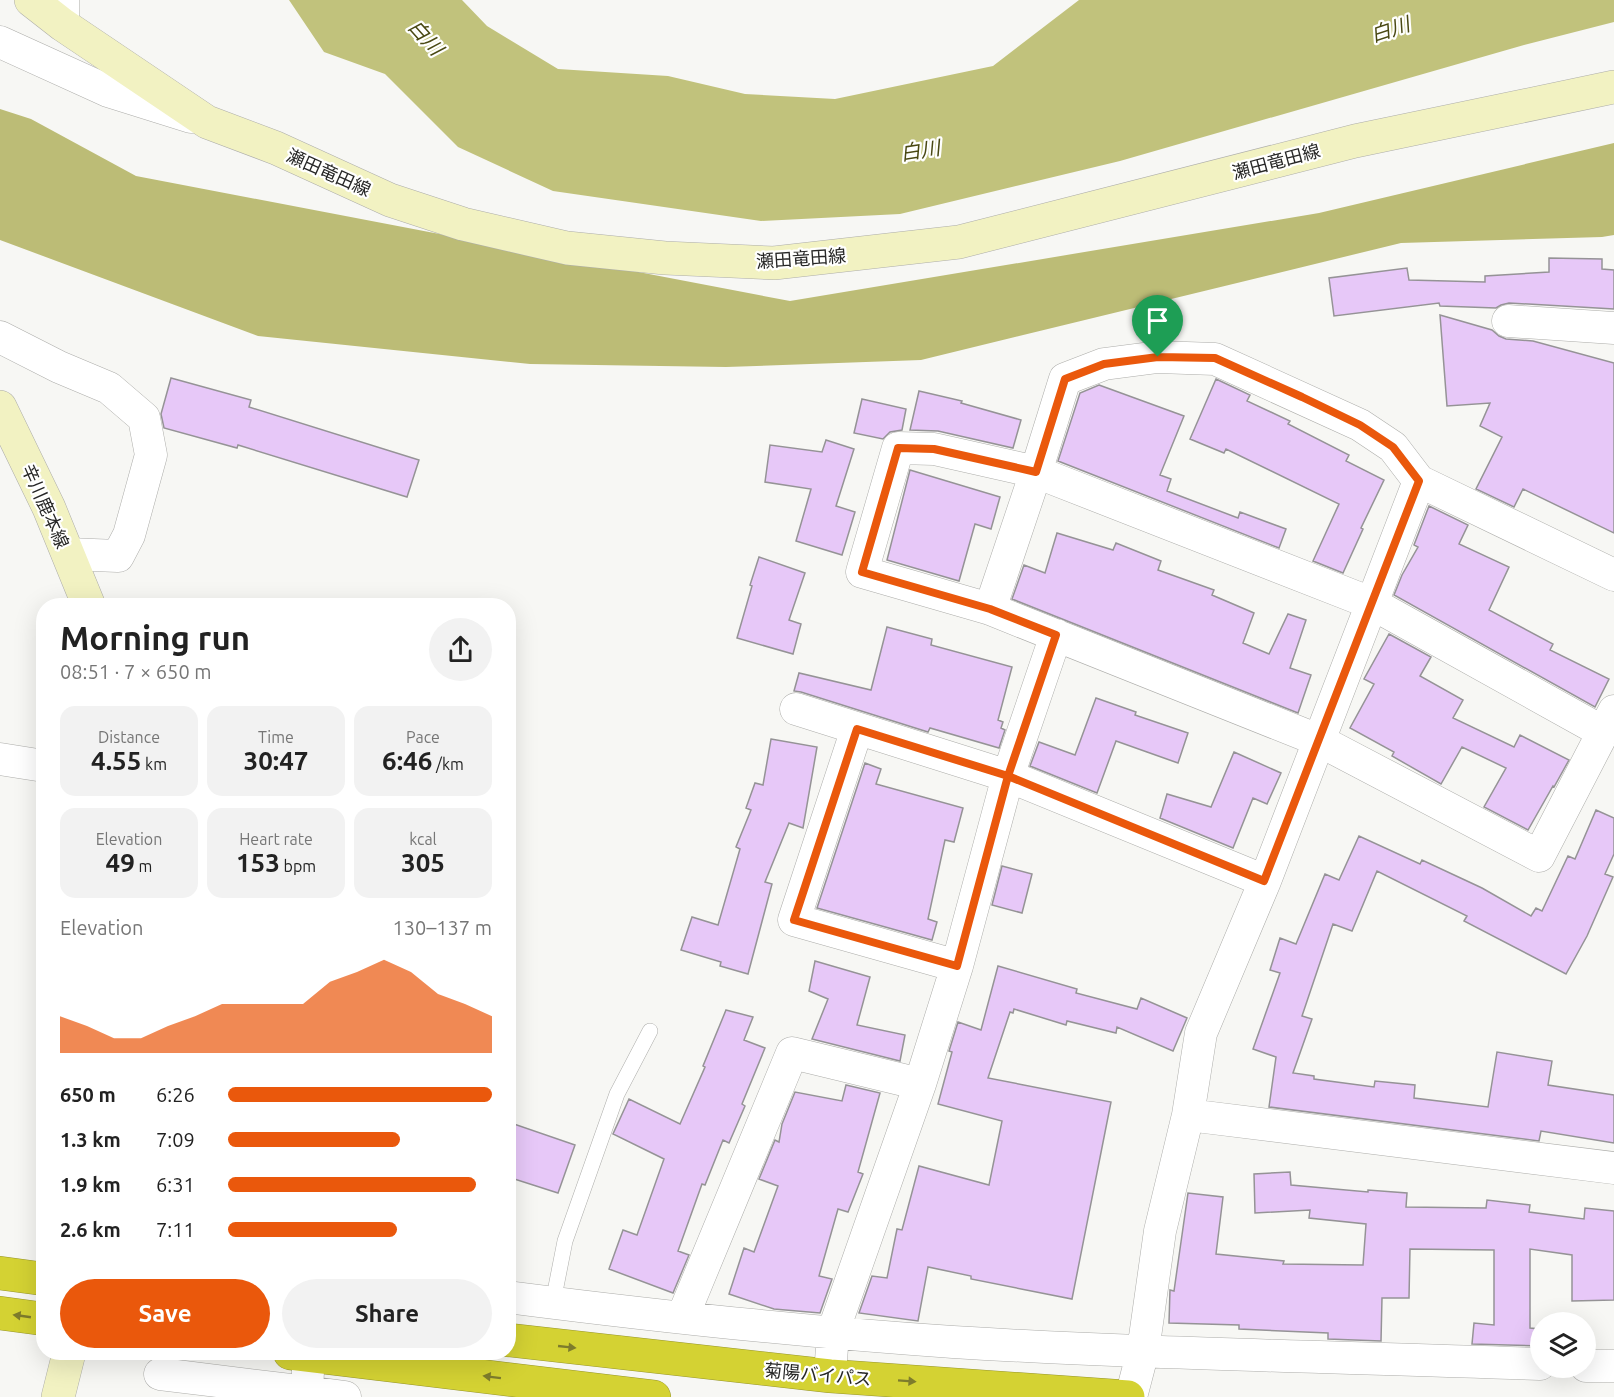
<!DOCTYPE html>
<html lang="en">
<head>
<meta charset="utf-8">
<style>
	:root { --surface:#fff; --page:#f2f2f2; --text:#222; --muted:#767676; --accent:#ea580c }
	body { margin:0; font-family:Ubuntu,"Noto Sans JP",sans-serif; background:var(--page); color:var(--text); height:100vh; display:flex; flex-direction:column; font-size:22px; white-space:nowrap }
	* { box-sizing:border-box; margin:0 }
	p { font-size:20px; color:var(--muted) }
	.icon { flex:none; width:33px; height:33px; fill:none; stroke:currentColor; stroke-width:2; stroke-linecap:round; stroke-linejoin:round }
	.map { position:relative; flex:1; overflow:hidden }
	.panel { position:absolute; left:36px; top:598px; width:480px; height:762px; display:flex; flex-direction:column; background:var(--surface); border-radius:24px; box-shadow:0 6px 24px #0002 }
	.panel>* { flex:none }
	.fabs { position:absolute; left:1530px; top:1312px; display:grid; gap:12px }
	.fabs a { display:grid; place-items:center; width:66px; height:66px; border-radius:50%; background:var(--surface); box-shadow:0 6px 24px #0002; font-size:30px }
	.pin { position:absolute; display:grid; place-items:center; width:51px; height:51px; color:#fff; margin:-62px -26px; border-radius:50% 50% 50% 0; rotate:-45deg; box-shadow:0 0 6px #0007 }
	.pin .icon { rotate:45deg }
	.round { display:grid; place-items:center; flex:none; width:63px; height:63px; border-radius:32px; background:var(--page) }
	.overview { display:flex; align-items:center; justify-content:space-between; height:102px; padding:0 24px }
	h1 { font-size:33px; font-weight:700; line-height:45px }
	.stats { display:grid; grid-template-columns:repeat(3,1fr); gap:9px; height:102px; padding:6px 24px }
	.stats div { display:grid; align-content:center; border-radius:15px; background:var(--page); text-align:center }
	.stats b { font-size:26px; font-weight:700 }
	.stats small { font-size:16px; font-weight:400 }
	.stats p { font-size:16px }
	.chart { height:168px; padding:12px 24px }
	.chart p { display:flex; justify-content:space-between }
	.chart svg { width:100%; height:108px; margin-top:6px; fill:var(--accent); opacity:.7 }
	.primary-button { display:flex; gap:12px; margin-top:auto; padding:12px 24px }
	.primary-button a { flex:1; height:69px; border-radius:36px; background:var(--accent); color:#fff; font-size:24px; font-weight:700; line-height:69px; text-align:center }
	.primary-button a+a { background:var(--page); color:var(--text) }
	ul { padding:0 24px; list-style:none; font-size:20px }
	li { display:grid; grid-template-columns:96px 72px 1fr; align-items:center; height:45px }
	li i { height:15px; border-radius:8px; background:var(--accent) }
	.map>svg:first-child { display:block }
</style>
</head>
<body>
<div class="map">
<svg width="1614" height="1397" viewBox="0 0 1614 1397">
	<rect width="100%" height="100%" fill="#f7f7f4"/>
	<!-- forest -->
	<path fill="#bcbc76" d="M 0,109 L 31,119 L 136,176 L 790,301 L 1319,213 L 1614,143 L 1614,235 L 1602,237 L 1401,243 L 921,360 L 726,367 L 530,364 L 258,336 L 0,240 Z"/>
	<!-- water -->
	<path fill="#c1c27c" d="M 289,0 L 462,0 L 487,26 L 558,69 L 668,76 L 745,94 L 835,99 L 993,66 L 1079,0 L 1614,0 L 1614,22 L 1524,45 L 1120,161 L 900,214 L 761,221 L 553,191 L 458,147 L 385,74 L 324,52 Z"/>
	<!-- building -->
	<path fill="#e7c8f8" stroke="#959396" stroke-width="1.5" d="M 1549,258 L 1602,259 L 1602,269 L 1614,270 L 1614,309 L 1509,303 L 1501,305 L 1496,308 L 1440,306 L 1439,303 L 1334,316 L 1329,278 L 1407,268 L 1409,280 L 1485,282 L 1485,276 L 1549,272 Z
		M 1440,315 L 1492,330 L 1499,336 L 1506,339 L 1533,341 L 1614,363 L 1614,533 L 1523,489 L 1514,507 L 1476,489 L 1502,437 L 1480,426 L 1490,403 L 1447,406 Z
		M 171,378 L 251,400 L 249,407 L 419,460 L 407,497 L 238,445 L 237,448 L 164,428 L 161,414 Z
		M 1216,379 L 1250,395 L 1247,401 L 1290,421 L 1288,424 L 1349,455 L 1346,461 L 1384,480 L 1361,528 L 1363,529 L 1343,573 L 1313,561 L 1339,504 L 1226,449 L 1224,453 L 1190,439 Z
		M 1099,385 L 1184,416 L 1160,475 L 1171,479 L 1167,491 L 1238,518 L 1240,512 L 1286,529 L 1279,548 L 1058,461 L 1080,393 Z
		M 919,391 L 962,401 L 961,403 L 1021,420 L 1013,448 L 938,431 L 910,430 Z
		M 862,399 L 906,409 L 902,430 L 890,432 L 883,439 L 854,433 Z
		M 826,440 L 854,449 L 836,506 L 855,512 L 842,555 L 796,541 L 811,489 L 765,482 L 770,445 L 822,452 Z
		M 910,470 L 1000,497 L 991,529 L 975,524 L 959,581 L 887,560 Z
		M 1429,506 L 1468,525 L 1459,544 L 1509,567 L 1489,610 L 1553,644 L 1550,650 L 1609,679 L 1595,707 L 1394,595 L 1402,575 L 1418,547 L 1414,545 Z
		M 1057,533 L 1113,550 L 1116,543 L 1161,561 L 1158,570 L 1214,590 L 1212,595 L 1254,613 L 1243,643 L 1269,654 L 1288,614 L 1306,620 L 1290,668 L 1311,675 L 1298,713 L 1012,599 L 1024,565 L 1045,573 Z
		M 759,557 L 805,573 L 789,620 L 801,624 L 793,654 L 737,638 L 752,586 L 750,585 Z
		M 887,627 L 932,639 L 931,645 L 1012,667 L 998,720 L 1003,722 L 1001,728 L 1005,730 L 999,748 L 930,728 L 928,732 L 801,692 L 794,691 L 799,673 L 871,690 Z
		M 1389,634 L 1431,657 L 1420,676 L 1463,700 L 1453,718 L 1514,747 L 1520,735 L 1569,760 L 1554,787 L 1553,786 L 1528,830 L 1484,807 L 1506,768 L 1462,747 L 1441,784 L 1392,756 L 1394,752 L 1350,728 L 1374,684 L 1364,679 Z
		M 1096,698 L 1136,712 L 1135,715 L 1188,733 L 1178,763 L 1116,741 L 1097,793 L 1030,766 L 1039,742 L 1075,755 Z
		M 771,739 L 817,747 L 803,828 L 789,823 L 765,882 L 772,884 L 748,974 L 720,966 L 721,962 L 681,950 L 692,917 L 718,925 L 740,849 L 736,847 L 751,810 L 746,808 L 755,783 L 763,785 Z
		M 1234,752 L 1281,773 L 1267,804 L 1253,798 L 1233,848 L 1160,818 L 1167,794 L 1211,807 Z
		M 865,763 L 881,769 L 876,784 L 963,808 L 954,842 L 945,840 L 928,919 L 937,922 L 932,940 L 817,908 Z
		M 1596,810 L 1614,818 L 1614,854 L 1605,874 L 1613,877 L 1587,936 L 1566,974 L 1464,921 L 1467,916 L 1377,871 L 1352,931 L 1333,924 L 1302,1016 L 1312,1019 L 1293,1073 L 1314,1076 L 1314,1079 L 1374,1087 L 1375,1081 L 1415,1085 L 1414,1098 L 1488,1107 L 1497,1052 L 1552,1061 L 1548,1085 L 1614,1095 L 1614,1143 L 1541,1131 L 1539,1141 L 1269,1107 L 1276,1057 L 1253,1049 L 1280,973 L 1270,970 L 1280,938 L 1296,944 L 1325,874 L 1339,880 L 1359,836 L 1420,864 L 1422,860 L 1482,888 L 1531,916 L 1536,908 L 1542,911 L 1568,856 L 1575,859 Z
		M 1002,866 L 1032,874 L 1022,913 L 992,905 Z
		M 815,961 L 870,977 L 857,1025 L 905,1035 L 900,1061 L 812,1039 L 828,999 L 809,991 Z
		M 998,966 L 1077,989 L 1076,993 L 1137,1009 L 1141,998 L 1187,1018 L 1173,1051 L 1117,1027 L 1116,1033 L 1067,1021 L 1066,1025 L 1014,1009 L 1013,1013 L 1010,1012 L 988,1078 L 1111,1102 L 1072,1299 L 971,1279 L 971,1276 L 928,1267 L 918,1321 L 859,1313 L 872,1276 L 887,1278 L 897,1229 L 902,1230 L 919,1166 L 989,1185 L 1002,1121 L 938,1104 L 952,1052 L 949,1051 L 958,1022 L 981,1030 Z
		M 726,1010 L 753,1017 L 744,1040 L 765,1048 L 742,1104 L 745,1106 L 729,1143 L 723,1140 L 705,1185 L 702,1184 L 678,1251 L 689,1255 L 673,1293 L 609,1269 L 623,1230 L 637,1235 L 664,1159 L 613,1134 L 629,1099 L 680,1124 L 705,1067 L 703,1066 Z
		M 846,1085 L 880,1093 L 858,1172 L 863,1174 L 848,1212 L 838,1209 L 819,1276 L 832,1279 L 820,1313 L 774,1309 L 729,1294 L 744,1248 L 754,1252 L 778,1186 L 759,1179 L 775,1140 L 779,1142 L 782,1124 L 795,1092 L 842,1101 Z
		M 508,1122 L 575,1145 L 558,1193 L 508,1177 Z
		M 1290,1172 L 1291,1185 L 1368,1192 L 1368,1190 L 1407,1193 L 1406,1207 L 1486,1208 L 1487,1200 L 1530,1205 L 1529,1212 L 1584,1219 L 1585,1208 L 1614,1211 L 1614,1300 L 1572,1301 L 1572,1255 L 1530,1249 L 1530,1328 L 1540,1329 L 1540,1346 L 1472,1344 L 1474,1323 L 1494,1325 L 1494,1250 L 1410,1249 L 1409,1298 L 1382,1298 L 1381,1341 L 1328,1339 L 1328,1333 L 1239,1329 L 1239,1325 L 1169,1323 L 1170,1290 L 1174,1291 L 1188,1193 L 1223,1197 L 1216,1254 L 1284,1261 L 1283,1264 L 1363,1265 L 1366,1224 L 1309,1218 L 1310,1210 L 1255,1213 L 1254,1174 Z"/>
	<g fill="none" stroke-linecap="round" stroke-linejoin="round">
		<!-- lane casing -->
		<g stroke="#adadaa" stroke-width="16">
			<path id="lane" d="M 553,1302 L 565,1241 L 617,1094 L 650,1031"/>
		</g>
		<!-- street casing -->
		<g stroke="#adadaa" stroke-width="33">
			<path id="street" d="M 63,25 L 63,0
				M 0,42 L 108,91 L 191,117
				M 1508,321 L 1614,328
				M 0,337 L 59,367 L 109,388 L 144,418 L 151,455 L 129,535 L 118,556 L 68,554
				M 1614,575 L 1419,481 L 1393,447 L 1360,425 L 1215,359 L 1158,357 L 1104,364 L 1065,379 L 1036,472 L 934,449 L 898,448 L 862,572 L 990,609 L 1318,740 L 1539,856 L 1614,711
				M 990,609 L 1036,472 L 1371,603 L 1603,732
				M 796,709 L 1008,776 L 1265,881
				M 857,729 L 794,920 L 957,966
				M 0,759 L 44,766
				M 1188,1115 L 1614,1168
				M 508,1297 C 656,1316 805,1332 953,1342 C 1149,1354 1345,1357 1540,1364
				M 683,1316 L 792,1053 L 920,1084
				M 1586,1366 L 1614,1366
				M 308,1371 L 307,1392 L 345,1397
				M 160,1374 L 307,1392
				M 830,1376 L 833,1332 L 920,1084 L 957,966 L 1008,776 L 1056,635
				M 1131,1397 L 1143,1351 L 1160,1231 L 1188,1115 L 1201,1033 L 1265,881 L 1419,481"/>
		</g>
		<!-- secondary casing -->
		<g stroke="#adadaa" stroke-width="34">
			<path id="secondary" d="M 31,0 L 63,25 L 207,122 L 276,148 L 390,200 L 463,224 L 567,248 L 665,258 L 774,263 L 959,242 L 1355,141 L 1614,87
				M 0,407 L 49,508 L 89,606
				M 58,1397 L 69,1353"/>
		</g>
		<!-- highway casing -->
		<g stroke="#97962e" stroke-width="34">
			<path id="highway" d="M 0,1273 L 44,1279
				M 0,1313 L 44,1319
				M 508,1340 L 830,1376 L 1128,1397
				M 290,1353 L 654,1397"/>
		</g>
		<!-- lane -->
		<use href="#lane" stroke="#fff" stroke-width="15"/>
		<!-- street -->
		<use href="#street" stroke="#fff" stroke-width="32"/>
		<!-- secondary -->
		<use href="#secondary" stroke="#f2f2c2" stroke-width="33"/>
		<!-- highway -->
		<use href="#highway" stroke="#d4d233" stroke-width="33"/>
	</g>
	<!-- one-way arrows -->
	<defs><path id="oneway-solid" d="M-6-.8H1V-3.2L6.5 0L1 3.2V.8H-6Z" transform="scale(1.5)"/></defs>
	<g fill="#7e7c2c">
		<use href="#oneway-solid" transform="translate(22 1316) rotate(-172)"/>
		<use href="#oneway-solid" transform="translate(567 1347) rotate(6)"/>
		<use href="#oneway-solid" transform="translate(492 1377) rotate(-173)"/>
		<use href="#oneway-solid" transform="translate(907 1381) rotate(4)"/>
	</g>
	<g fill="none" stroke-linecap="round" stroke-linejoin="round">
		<!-- route casing -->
		<g stroke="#fff" stroke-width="12">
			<path id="route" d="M 1158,357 L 1104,364 L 1065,379 L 1036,472 L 934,449 L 898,448 L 862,572 L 990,609 L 1056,635 L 1008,776 L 857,729 L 794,920 L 957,966 L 1008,776 L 1264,881 L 1419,481 L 1393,447 L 1360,425 L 1302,397 L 1215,358 L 1158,357"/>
		</g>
		<!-- route -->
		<use href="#route" stroke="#ea580c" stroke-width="8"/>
	</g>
	<g text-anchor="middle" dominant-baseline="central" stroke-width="4.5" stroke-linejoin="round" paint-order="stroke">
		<!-- street labels -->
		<g font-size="18" fill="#272726" stroke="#fffffe">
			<text transform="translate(1276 161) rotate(-15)">瀬田竜田線</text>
			<text transform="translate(329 172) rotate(24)">瀬田竜田線</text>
			<text transform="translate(801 258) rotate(-4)">瀬田竜田線</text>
			<text transform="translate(46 506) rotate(66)">辛川鹿本線</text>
			<text transform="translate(818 1374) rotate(5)">菊陽バイパス</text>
		</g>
		<!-- water labels -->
		<g font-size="20" font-style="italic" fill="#494812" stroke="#fffffe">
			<text transform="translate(1390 29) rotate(-18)">白川</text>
			<text transform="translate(426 37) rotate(48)">白川</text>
			<text transform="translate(920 150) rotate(-9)">白川</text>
		</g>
	</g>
</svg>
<div class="fabs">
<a><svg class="icon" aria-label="layers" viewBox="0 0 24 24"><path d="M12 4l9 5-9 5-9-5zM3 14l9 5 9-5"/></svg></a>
</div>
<div class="pin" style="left:1158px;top:357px;background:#1e9e55"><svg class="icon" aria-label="arrive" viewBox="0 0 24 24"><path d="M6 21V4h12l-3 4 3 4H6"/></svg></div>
<section class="panel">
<div class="overview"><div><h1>Morning run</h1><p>08:51 · 7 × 650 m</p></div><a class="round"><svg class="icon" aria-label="share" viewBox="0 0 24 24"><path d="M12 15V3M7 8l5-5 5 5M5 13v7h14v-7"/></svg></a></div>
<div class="stats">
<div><p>Distance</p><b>4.55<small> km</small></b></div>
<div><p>Time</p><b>30:47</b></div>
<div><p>Pace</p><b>6:46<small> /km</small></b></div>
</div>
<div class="stats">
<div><p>Elevation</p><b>49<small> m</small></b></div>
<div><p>Heart rate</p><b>153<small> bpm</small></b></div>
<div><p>kcal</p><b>305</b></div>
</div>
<div class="chart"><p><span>Elevation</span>130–137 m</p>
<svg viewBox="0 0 160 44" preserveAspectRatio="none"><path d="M0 44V29L10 33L20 38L30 38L40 33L50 29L60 24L70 24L80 24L90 24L100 15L110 11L120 6L130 11L140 20L150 24L160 29V44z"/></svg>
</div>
<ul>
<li><b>650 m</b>6:26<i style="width:100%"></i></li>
<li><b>1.3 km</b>7:09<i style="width:65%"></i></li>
<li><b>1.9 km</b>6:31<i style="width:94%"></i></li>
<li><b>2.6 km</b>7:11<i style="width:64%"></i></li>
</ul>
<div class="primary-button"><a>Save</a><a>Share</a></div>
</section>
</div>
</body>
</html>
